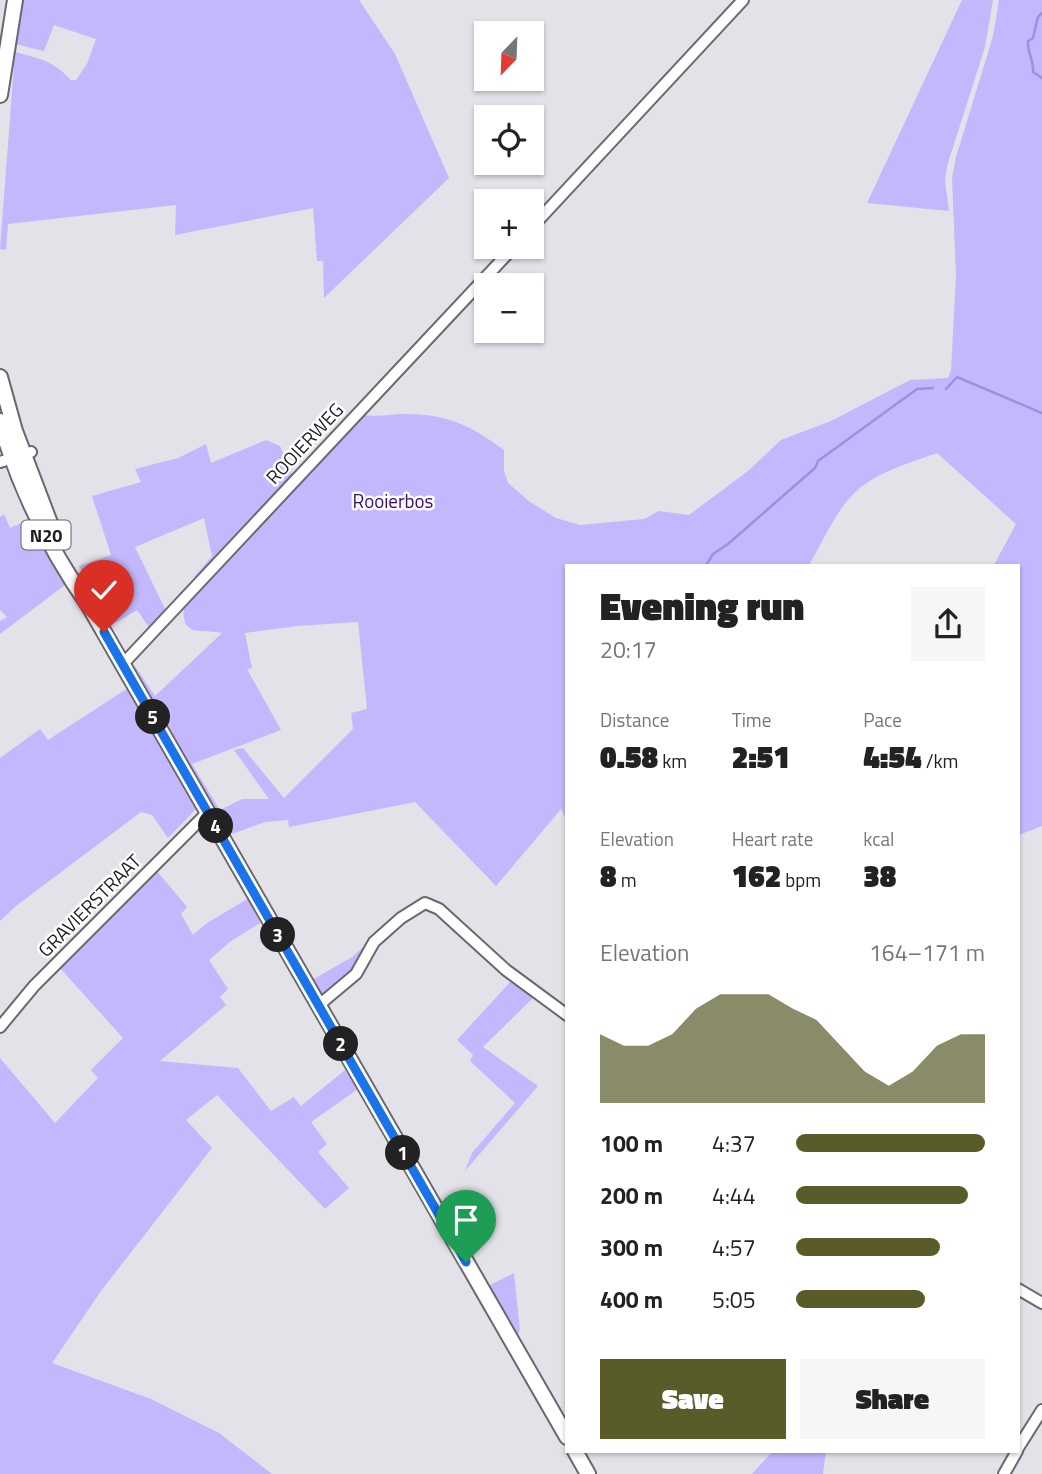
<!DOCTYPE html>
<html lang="en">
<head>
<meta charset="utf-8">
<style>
	:root { --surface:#fff; --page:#f6f6f6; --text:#222; --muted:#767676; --accent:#595b29 }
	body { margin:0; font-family:"Titillium Web",sans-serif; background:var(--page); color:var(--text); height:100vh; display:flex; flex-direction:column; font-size:26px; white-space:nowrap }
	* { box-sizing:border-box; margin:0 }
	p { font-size:23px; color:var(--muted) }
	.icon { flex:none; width:38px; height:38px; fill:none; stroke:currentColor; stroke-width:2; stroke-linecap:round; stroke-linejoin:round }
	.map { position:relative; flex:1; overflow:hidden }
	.drawer { position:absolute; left:565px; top:564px; width:455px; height:889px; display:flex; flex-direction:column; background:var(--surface); border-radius:0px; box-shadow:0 2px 5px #0004 }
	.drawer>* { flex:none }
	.needle { width:46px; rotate:203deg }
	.controls { position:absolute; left:474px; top:21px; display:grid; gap:14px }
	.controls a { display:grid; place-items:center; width:70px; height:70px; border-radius:0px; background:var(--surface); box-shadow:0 2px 5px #0004; font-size:35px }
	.pin { position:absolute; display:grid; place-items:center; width:60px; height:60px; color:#fff; margin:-72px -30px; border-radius:50% 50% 50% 0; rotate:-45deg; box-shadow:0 0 7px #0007 }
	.pin .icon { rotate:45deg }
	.km { position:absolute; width:35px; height:35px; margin:-18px; border-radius:50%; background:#222; color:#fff; font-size:19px; line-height:35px; text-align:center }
	.round { display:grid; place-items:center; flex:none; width:74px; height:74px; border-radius:0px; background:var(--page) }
	.headline { display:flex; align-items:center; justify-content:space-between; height:119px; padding:0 35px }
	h1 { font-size:38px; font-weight:800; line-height:52px }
	.stats { display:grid; grid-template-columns:repeat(3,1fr); gap:10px; height:119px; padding:7px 35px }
	.stats div { display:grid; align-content:center }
	.stats b { font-size:30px; font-weight:800 }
	.stats small { font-size:19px; font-weight:400 }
	.stats p { font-size:19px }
	.chart { height:196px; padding:14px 35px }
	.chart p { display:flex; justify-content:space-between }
	.chart svg { width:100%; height:126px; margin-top:7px; fill:var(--accent); opacity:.7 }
	.primary-button { display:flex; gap:14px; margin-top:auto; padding:14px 35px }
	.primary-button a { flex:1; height:80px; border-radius:0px; background:var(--accent); color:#fff; font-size:28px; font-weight:800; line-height:80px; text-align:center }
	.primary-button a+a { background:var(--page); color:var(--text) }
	ul { padding:0 35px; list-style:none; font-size:23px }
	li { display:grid; grid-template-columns:112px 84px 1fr; align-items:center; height:52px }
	li i { height:18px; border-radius:9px; background:var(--accent) }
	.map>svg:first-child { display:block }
</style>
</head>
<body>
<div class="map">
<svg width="1042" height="1474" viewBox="0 0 1042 1474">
	<rect width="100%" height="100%" fill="#e3e2e9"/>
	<!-- green -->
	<path fill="#c3b8fe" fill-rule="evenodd" d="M 23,0 L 359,0 L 395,54 L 449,178 L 324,298 L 323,261 L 317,261 L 313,208 L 175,235 L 176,205 L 8,224 L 6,250 L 0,249 L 15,52 C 41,59 52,60 71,80 L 76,80 L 87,64 L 96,39 L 54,25 L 44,51 L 19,45 L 16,43 Z
		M 962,0 L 993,0 L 985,47 L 947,166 L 945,180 L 949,211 L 867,203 Z
		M 999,0 L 1042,0 L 1042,826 L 1019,835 L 1018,565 L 994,565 L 1016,524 L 937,453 C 912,462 883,470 861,487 C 838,505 824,540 809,565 L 567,565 L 567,821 L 561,809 L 496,886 L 415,802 L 289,827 L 288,820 L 265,822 L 232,834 L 220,811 L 215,815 L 131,669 L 135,666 L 155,696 L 222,633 C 198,628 180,639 184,602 L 360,414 C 375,418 389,414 404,414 C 447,414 470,425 504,450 L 504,471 L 508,483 L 530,502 L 556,518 L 580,525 L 644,519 L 659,511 L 689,515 L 748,471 L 781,440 L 831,421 L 910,380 L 948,378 L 951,371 L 956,275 L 952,178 L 956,157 L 993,36 ZM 358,622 L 367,709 L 351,713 L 353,729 L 284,798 L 243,748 L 234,750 L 269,799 L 242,799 L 220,810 L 192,764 L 281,730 L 247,669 L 252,668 L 245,633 L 297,626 Z
		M 266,440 L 280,446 L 292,475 L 197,580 L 194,577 L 212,556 L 204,518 L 135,547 L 167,613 L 151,630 L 137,610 L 109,627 L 79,566 L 111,555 L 92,496 L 141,482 L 135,469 L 178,458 L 206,444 L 211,463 Z
		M 4,514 L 10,528 L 28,520 L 65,585 L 0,634 L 0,621 L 7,617 L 0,610 L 0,517 Z
		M 128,688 L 198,807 L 168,838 L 152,815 L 141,812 L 16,906 L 0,921 L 0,758 L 40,729 L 48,740 Z
		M 156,870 L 187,907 L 181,914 L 193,935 L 207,923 L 249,898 L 260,923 L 231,941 L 209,960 L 228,989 L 220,997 L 226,1005 L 160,1061 L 238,1068 L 271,1111 L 294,1097 L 301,1106 L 345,1070 L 358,1089 L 311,1122 L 327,1144 L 318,1152 L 349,1188 L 325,1209 L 217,1095 L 186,1120 L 212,1148 L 101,1291 L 52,1363 L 151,1399 L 219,1433 L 272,1474 L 0,1474 L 0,1058 L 55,1123 L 98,1078 L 91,1070 L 123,1038 L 59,967 Z
		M 374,938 L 355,970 L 325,995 L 320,994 L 312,980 L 352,957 Z
		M 512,980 L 534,997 L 483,1047 L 538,1086 L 465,1171 L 472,1153 L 515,1103 L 470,1061 L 473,1055 L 457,1040 Z
		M 514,1273 L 520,1330 L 518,1335 L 514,1334 L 488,1286 Z
		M 773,1451 L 826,1451 L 823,1474 L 752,1474 Z"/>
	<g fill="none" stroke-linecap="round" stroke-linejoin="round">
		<!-- stream -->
		<path stroke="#9e8ee5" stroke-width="2.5" d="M 1042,13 L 1038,17 L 1033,38 L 1028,41 C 1027,52 1034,60 1033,72 L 1042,78
			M 946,389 L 957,377 L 1042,413
			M 706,565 L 713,554 L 728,544 L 815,468 L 818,461 L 917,389 L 933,388"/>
		<!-- minor casing -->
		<g stroke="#69686f" stroke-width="14">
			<path id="minor" d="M 532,227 L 743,0
				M 0,462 L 31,452
				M 122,665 L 514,247
				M 319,1005 L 356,974 L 374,942 L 401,918 L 425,903 L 439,909 L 506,970 L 567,1015
				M 0,1027 L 34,986 L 208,812
				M 1018,1289 L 1042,1303
				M 1018,1448 L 1042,1410
				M 1004,1474 L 1017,1451"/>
		</g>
		<!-- major casing -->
		<g stroke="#69686f" stroke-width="18">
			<path id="major" d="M 0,95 L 15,0
				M 0,377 L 15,431 L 50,523
				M 0,421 C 19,488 50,550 89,606 L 567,1437
				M 575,1451 L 588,1474"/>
		</g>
		<!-- minor -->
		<use href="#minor" stroke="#fff" stroke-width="10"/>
		<!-- major -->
		<use href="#major" stroke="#fff" stroke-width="14"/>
	</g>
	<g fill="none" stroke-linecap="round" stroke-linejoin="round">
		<!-- route casing -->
		<g stroke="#fff" stroke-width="14">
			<path id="route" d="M 104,632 L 466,1262"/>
		</g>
		<!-- route -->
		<use href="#route" stroke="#1a73e8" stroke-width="9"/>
	</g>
	<g text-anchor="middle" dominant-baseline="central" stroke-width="5" stroke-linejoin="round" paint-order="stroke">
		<!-- shield labels -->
		<rect fill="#fff" stroke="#616162" stroke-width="2" x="21.5" y="520.5" width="49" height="29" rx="5"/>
		<g font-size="18" font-weight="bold" fill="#1d1d1f">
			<text x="46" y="535">N20</text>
		</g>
		<!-- street labels -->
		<g font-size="19" fill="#1d1d1f" stroke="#fff">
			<text transform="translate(304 443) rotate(-47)">ROOIERWEG</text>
			<text transform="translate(89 905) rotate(-45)">GRAVIERSTRAAT</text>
		</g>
		<!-- park labels -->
		<g font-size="19" fill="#350e75" stroke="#fff">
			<text x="393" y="500">Rooierbos</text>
		</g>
	</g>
</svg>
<div class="controls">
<a><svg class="needle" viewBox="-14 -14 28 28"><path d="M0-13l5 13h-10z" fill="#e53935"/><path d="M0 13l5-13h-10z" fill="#767676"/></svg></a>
<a><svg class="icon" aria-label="locate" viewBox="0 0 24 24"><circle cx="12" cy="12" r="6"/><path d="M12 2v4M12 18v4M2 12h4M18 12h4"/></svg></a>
<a>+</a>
<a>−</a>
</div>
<div class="pin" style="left:466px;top:1262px;background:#1e9e55"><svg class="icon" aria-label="arrive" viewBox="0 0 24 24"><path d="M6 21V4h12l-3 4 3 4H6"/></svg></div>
<div class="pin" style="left:104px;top:632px;background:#d93025"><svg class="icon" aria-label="check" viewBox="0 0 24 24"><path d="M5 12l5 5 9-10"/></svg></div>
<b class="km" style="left:403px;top:1153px">1</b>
<b class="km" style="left:341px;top:1044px">2</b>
<b class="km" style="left:278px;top:935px">3</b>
<b class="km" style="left:216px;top:826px">4</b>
<b class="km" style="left:153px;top:717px">5</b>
<section class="drawer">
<div class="headline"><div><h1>Evening run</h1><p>20:17</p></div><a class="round"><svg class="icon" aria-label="share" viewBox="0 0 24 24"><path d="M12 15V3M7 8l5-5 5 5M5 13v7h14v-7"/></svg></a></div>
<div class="stats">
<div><p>Distance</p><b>0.58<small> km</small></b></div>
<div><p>Time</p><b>2:51</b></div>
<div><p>Pace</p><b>4:54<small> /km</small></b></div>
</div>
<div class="stats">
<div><p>Elevation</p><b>8<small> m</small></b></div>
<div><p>Heart rate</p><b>162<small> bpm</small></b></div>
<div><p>kcal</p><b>38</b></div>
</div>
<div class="chart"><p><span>Elevation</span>164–171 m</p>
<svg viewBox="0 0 160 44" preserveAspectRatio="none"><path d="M0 44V20L10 24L20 24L30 20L40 11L50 6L60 6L70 6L80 11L90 15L100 24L110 33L120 38L130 33L140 24L150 20L160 20V44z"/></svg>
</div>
<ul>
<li><b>100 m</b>4:37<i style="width:100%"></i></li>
<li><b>200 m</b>4:44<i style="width:91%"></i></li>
<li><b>300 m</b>4:57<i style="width:76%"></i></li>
<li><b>400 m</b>5:05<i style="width:68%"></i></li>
</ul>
<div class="primary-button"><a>Save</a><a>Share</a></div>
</section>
</div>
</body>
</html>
